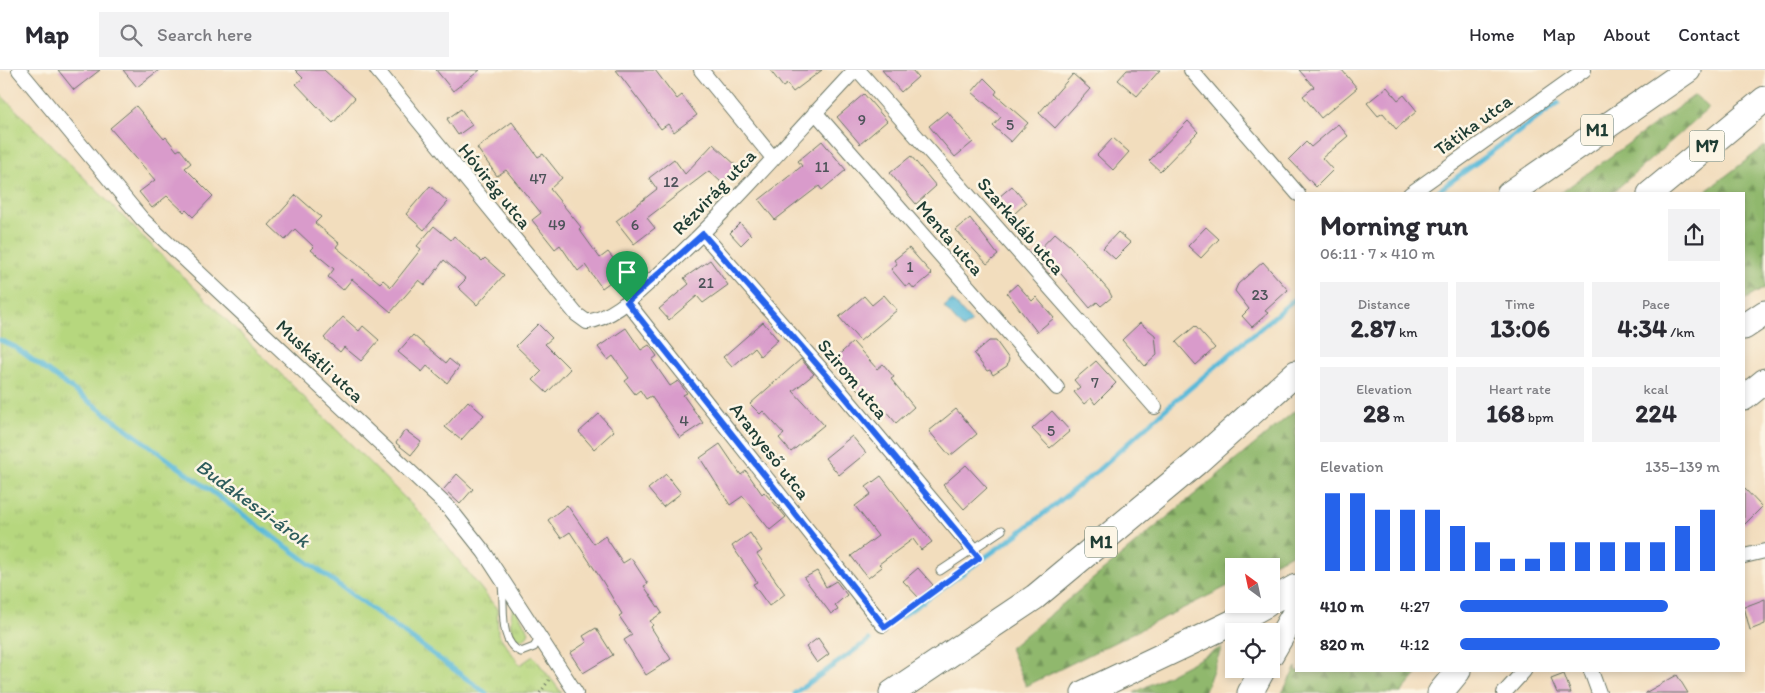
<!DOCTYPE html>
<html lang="en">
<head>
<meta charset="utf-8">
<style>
	:root { --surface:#fff; --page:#f2f2f3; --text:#2b2b33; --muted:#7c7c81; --line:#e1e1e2; --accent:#2563eb }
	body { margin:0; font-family:Itim,sans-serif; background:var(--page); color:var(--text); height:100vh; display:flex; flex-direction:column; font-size:19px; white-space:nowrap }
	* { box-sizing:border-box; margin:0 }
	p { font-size:16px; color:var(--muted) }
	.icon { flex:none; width:28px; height:28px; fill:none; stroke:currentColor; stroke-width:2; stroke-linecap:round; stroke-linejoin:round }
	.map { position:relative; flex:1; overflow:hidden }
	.sheet { position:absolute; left:1295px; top:122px; width:450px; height:480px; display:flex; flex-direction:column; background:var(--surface); border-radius:0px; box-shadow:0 2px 8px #0003 }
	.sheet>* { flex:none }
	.needle { width:32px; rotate:327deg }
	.buttons { position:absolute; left:1225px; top:488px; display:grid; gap:10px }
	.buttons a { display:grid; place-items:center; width:55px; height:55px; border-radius:0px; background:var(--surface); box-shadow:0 2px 8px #0003; font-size:25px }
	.pin { position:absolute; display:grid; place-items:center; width:42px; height:42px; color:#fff; margin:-51px -21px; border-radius:50% 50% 50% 0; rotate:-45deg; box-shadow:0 0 5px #0007 }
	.pin .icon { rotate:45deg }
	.round { display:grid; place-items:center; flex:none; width:52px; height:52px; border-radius:0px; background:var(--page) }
	.overview { display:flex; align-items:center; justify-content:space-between; height:85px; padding:0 25px }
	h1 { font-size:28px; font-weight:800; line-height:38px }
	.stats { display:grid; grid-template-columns:repeat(3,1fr); gap:8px; height:85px; padding:5px 25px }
	.stats div { display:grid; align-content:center; border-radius:0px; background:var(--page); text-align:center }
	.stats b { font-size:25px; font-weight:800 }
	.stats small { font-size:14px; font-weight:400 }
	.stats p { font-size:14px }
	.chart { height:140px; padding:10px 25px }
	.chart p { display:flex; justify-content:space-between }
	.chart svg { width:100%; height:90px; margin-top:5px; stroke:var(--accent); stroke-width:6 }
	ul { padding:0 25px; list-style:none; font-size:16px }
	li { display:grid; grid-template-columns:80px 60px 1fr; align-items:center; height:38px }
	li i { height:12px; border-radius:6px; background:var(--accent) }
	header { display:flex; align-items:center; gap:30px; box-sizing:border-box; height:70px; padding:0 25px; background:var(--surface); border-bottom:1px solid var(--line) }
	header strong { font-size:24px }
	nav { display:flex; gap:28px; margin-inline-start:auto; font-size:18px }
	.search { width:350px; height:45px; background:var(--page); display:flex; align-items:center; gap:12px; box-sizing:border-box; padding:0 18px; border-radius:0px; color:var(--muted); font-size:19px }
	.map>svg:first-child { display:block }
</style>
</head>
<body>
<header>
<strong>Map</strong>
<div class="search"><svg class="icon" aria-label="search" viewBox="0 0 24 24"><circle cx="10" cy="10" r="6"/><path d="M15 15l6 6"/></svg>Search here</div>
<nav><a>Home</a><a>Map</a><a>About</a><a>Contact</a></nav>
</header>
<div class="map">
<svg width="1765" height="623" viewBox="0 0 1765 623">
	<defs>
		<pattern id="grass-tufts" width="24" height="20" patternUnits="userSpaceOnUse" patternTransform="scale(1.25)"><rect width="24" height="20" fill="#b6d77e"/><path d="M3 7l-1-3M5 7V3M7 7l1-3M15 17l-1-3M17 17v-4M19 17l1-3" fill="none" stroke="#9cb96e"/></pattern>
		<pattern id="forest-firs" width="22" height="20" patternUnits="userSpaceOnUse" patternTransform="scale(1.25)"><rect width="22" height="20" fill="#90b86d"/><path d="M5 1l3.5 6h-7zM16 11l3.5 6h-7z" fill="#75975a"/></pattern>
		<pattern id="water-ripples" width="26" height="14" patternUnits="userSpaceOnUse" patternTransform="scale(1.25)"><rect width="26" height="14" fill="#5abad9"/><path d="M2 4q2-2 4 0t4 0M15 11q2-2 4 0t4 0" fill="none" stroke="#4a98b1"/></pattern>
	</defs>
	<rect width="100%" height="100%" fill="#fcf5e5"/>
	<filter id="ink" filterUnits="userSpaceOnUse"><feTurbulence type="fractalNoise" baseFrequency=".02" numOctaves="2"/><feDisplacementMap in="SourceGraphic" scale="10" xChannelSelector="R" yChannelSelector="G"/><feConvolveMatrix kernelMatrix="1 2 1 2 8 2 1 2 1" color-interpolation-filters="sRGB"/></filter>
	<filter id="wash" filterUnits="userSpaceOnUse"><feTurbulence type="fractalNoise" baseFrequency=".0096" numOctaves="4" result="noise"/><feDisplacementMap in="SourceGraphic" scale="20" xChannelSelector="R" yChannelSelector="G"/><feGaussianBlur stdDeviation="1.12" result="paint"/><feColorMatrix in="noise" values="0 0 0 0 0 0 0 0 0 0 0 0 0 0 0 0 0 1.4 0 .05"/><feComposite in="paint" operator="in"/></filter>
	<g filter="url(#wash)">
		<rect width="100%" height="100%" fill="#f2ddbd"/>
		<!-- grass -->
		<path fill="url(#grass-tufts)" stroke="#6a8a59" d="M 0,24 L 427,450 L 497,539 L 498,564 L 520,595 L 533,586 L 562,623 L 0,623 Z
			M 513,534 L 529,562 C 527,567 524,570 519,569 C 506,567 512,543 513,534 Z"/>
		<!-- forest -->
		<path fill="url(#forest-firs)" stroke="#587a50" d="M 1695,25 L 1709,38 L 1611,124 L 1559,124 Z
			M 1765,76 L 1765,218 L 1744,230 L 1744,124 L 1702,124 Z
			M 1296,340 L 1296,482 L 1267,496 L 1234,496 L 1234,513 L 1026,616 L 1010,578 Z
			M 1222,577 L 1204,623 L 1134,623 Z
			M 1296,597 L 1296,601 L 1420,601 L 1401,623 L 1282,623 Z"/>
		<!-- water -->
		<path fill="url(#water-ripples)" stroke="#3c7c86" d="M 952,230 L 972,252 L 963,259 L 944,237 Z"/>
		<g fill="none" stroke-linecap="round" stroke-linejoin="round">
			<!-- stream -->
			<path stroke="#5abad9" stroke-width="5" d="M 1434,124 L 1558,33
				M 0,270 L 15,277 L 486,623
				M 901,547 L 1018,464 L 1096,402 L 1168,337 L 1296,228
				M 795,623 L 869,570"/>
		</g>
		<g id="blocks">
			<!-- building -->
			<path fill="#d99bcb" d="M 58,0 L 100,0 L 74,20 Z
				M 123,0 L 159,0 L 137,17 Z
				M 295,0 L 324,0 L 355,28 L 333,53 L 296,14 L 303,8 Z
				M 436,0 L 480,0 L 453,21 Z
				M 616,0 L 655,0 L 677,29 L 682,25 L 697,45 L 674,62 L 668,54 L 661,59 Z
				M 770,0 L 822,0 L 793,22 L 787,14 L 783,17 Z
				M 882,0 L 912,0 L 918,7 L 901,22 Z
				M 1127,0 L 1160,0 L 1137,26 L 1118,10 Z
				M 1299,0 L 1342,0 L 1357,18 L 1321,48 L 1303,26 L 1314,17 Z
				M 1073,4 L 1090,19 L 1055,58 L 1039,43 Z
				M 984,8 L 997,21 L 995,24 L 1028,53 L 1011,72 L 993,56 L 1001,47 L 972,22 Z
				M 1387,17 L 1398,30 L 1404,25 L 1417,41 L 1396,59 L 1383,43 L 1378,46 L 1367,33 Z
				M 864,24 L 887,51 L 860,74 L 837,47 Z
				M 136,36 L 164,69 L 166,67 L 177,81 L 180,79 L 191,93 L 185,98 L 213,126 L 193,147 L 186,140 L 184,142 L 167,126 L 152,138 L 139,122 L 155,110 L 110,58 Z
				M 461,39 L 472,55 L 458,65 L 447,49 Z
				M 947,41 L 973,72 L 955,87 L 929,56 Z
				M 1188,51 L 1198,62 L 1160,101 L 1149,91 Z
				M 512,52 L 538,87 L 543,84 L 562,108 L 550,119 L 581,157 L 579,159 L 600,188 L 608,182 L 624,202 L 602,218 L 585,195 L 578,201 L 560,175 L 555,179 L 532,150 L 541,143 L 506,100 L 497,106 L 477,78 Z
				M 1338,54 L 1348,66 L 1322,88 L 1333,100 L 1316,117 L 1289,89 L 1306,72 L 1311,77 Z
				M 1113,68 L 1129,82 L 1113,100 L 1097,85 Z
				M 822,71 L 846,100 L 822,120 L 819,116 L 775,150 L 759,130 L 802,96 L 798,91 Z
				M 713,74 L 738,97 L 722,113 L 709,101 L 647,148 L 655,158 L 634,174 L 616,151 L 657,119 L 649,108 L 674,89 L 685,104 Z
				M 911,86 L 936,116 L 916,134 L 890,103 Z
				M 430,116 L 448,132 L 424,160 L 406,144 Z
				M 1012,116 L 1026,133 L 1014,144 L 999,127 Z
				M 296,125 L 321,147 L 315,153 L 339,173 L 336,177 L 380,213 L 383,210 L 391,217 L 421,179 L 417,176 L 434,156 L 451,170 L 454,166 L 482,191 L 485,188 L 504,205 L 477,235 L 458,217 L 466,209 L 444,190 L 425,215 L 419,210 L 391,242 L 352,209 L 343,220 L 328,207 L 334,199 L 311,180 L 314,177 L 295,159 L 285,170 L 269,155 Z
				M 970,148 L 998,185 L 987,194 L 956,160 Z
				M 740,153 L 751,165 L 741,175 L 730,163 Z
				M 1206,157 L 1219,169 L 1201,188 L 1188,176 Z
				M 1118,162 L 1131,173 L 1115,189 L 1103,178 Z
				M 1055,163 L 1070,176 L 1109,221 L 1112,227 L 1101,236 L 1097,232 L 1090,238 L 1055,197 L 1049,204 L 1033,186 Z
				M 909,178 L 932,204 L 914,219 L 910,214 L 906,217 L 891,199 L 897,194 L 894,190 Z
				M 710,190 L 728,215 L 703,233 L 697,226 L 669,250 L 659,239 L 689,214 L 684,208 Z
				M 1263,192 L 1288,220 L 1265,241 L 1268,243 L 1252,257 L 1242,246 L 1249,239 L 1235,221 L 1238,214 Z
				M 1017,214 L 1032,231 L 1036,227 L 1054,248 L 1037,262 L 1007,223 Z
				M 884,225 L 897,240 L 860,271 L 839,247 L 864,226 L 872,235 Z
				M 343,247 L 359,261 L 363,256 L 379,270 L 361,291 L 344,277 L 340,282 L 324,268 Z
				M 763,252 L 778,270 L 760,286 L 754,278 L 732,297 L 723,287 Z
				M 1140,253 L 1155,265 L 1157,285 L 1145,296 L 1122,270 Z
				M 538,254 L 552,268 L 545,274 L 570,299 L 547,323 L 533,310 L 542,301 L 516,276 Z
				M 1195,256 L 1215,278 L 1196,295 L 1176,272 Z
				M 626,258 L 641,280 L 649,275 L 657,286 L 652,290 L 670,316 L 678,311 L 687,323 L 683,325 L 703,353 L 680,368 L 651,326 L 646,329 L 640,320 L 635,324 L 625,311 L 629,308 L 613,286 L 608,290 L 598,277 Z
				M 413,265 L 446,293 L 449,289 L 459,297 L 447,313 L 427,296 L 422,302 L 398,282 Z
				M 989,271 L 996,271 L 1009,289 L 1007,296 L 993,305 L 990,300 L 987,301 L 974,284 Z
				M 853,272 L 877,299 L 883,294 L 894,307 L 891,309 L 914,337 L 896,353 L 873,326 L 867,330 L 832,291 Z
				M 801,289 L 814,304 L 793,321 L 824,355 L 791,382 L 779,368 L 784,364 L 763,341 L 760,344 L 750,334 Z
				M 1096,291 L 1116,313 L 1095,334 L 1091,328 L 1084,334 L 1074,322 L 1080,317 L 1074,310 Z
				M 468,331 L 484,345 L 461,370 L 445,357 Z
				M 956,339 L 977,364 L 950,386 L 929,361 Z
				M 1052,341 L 1070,361 L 1050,378 L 1032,359 Z
				M 599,344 L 614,361 L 594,379 L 579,362 Z
				M 405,360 L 421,372 L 411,385 L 396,373 Z
				M 852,366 L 866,383 L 839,405 L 825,388 Z
				M 720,374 L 741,405 L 746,401 L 762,424 L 764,422 L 786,447 L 770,460 L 743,426 L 730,435 L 700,388 Z
				M 966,395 L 987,418 L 964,439 L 943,415 Z
				M 457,404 L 473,419 L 460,434 L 444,419 Z
				M 666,404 L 681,423 L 663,437 L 648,419 Z
				M 881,406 L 932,472 L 921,480 L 913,469 L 879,494 L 882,497 L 868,508 L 851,486 L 878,466 L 855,436 L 871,424 L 866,417 Z
				M 1744,418 L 1762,437 L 1744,455 Z
				M 567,435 L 594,474 L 605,466 L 623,493 L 631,488 L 648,514 L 644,516 L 662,543 L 650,551 L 653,555 L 651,557 L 671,589 L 646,605 L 624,570 L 632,565 L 619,546 L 622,544 L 603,512 L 570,462 L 561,468 L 548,450 Z
				M 750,463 L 762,481 L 757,484 L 785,524 L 769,536 L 753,514 L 757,512 L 732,476 Z
				M 918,498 L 933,515 L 919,528 L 903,511 Z
				M 817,501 L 826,517 L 836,511 L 847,525 L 835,535 L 838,540 L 831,544 L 804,508 Z
				M 1765,529 L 1765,554 L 1750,560 L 1744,537 Z
				M 596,558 L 613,585 L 583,603 L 570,583 L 587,572 L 583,566 Z
				M 818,568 L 829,584 L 817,593 L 806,577 Z
				M 1564,604 L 1571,623 L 1557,623 L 1551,609 Z
				M 1677,605 L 1688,623 L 1645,623 Z"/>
		</g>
	</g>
	<g filter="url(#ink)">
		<use href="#blocks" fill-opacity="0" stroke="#697564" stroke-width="1"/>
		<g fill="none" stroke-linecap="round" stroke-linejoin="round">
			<!-- service casing -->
			<g stroke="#697564" stroke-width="9">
				<path id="service" d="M 940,501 L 1002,460
					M 502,516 C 505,536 498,573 521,582 L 534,577 L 540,567"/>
			</g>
			<!-- minor casing -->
			<g stroke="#697564" stroke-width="16">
				<path id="minor" d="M 19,0 L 142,149 L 450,439 L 484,482 L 576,623
					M 377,0 L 576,244 L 587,252 C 616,247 638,222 659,204 C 729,141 790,69 855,0
					M 701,0 L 773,88
					M 858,0 L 1155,337
					M 1191,0 L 1298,124
					M 815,42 L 1057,318
					M 1410,124 L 1584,0
					M 703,164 L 836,316 L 973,479
					M 627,232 L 883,555
					M 1744,486 L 1765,481
					M 1591,601 L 1599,623
					M 1504,623 L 1524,601"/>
			</g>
			<!-- motorway casing -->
			<g stroke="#697564" stroke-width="27">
				<path id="motorway" d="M 1509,124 L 1688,0
					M 1650,124 L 1765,29
					M 1744,257 L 1765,243
					M 1744,328 L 1765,311
					M 1271,531 L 1296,517
					M 1271,584 L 1296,541
					M 892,623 L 1035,527 L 1196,393 L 1296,303
					M 1084,623 L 1238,550 L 1267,534
					M 1250,623 L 1263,599
					M 1440,623 L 1458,601"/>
			</g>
			<!-- path -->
			<path stroke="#697564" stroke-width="3" stroke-dasharray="1 4" stroke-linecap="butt" d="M 895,550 L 947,512
				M 540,623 L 549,610"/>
			<!-- service -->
			<use href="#service" stroke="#fff" stroke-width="7"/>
			<!-- minor -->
			<use href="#minor" stroke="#fff" stroke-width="14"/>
			<!-- motorway -->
			<use href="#motorway" stroke="#fff" stroke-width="25"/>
		</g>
	</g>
	<g fill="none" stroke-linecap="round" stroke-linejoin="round" filter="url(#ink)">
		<!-- route casing -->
		<g stroke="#fff" stroke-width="10">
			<path id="route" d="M 703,164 L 836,316 L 979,488 L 885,557 L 627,232 Z"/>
		</g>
		<!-- route -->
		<use href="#route" stroke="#2563eb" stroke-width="6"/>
	</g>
	<g text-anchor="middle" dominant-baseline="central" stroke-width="5" stroke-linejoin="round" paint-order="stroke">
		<!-- number labels -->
		<g font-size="16" fill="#4e545a">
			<text x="862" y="49">9</text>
			<text x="1010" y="54">5</text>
			<text x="822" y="96">11</text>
			<text x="538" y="108">47</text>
			<text x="671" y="111">12</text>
			<text x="557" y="154">49</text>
			<text x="635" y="154">6</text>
			<text x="910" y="196">1</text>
			<text x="706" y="212">21</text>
			<text x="1260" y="224">23</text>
			<text x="1095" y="312">7</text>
			<text x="684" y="350">4</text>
			<text x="1051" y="360">5</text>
		</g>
		<!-- shield labels -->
		<g fill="#fcf5e5" stroke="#617469" stroke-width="1">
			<rect x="1581" y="44.5" width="32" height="31" rx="4"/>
			<rect x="1689.5" y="60.5" width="35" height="31" rx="4"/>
			<rect x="1085" y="456.5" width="32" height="31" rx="4"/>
		</g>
		<g font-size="18" font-weight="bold" fill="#1f3d34">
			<text x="1597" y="60">M1</text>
			<text x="1707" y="76">M7</text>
			<text x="1101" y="472">M1</text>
		</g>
		<!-- street labels -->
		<g font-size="19" fill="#1f3d34" stroke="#fcf5e5">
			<text transform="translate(1473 55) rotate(-36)">Tátika utca</text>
			<text transform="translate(495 116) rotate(51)">Hóvirág utca</text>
			<text transform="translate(714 122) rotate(-46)">Rézvirág utca</text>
			<text transform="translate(1021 156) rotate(49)">Szarkaláb utca</text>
			<text transform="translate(950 168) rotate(49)">Menta utca</text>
			<text transform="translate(320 291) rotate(43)">Muskátli utca</text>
			<text transform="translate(853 309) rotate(50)">Szirom utca</text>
			<text transform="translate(770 381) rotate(52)">Aranyeső utca</text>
		</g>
		<!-- water labels -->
		<g font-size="20" font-style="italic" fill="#2e5c5d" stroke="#fcf5e5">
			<text transform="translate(253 433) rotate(36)">Budakeszi-árok</text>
		</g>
	</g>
</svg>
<div class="buttons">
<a><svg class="needle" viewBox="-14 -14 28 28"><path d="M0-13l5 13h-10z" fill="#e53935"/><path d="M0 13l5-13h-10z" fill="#7c7c81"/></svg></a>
<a><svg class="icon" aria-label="locate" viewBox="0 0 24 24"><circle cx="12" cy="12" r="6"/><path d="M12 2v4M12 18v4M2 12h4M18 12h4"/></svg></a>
</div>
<div class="pin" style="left:627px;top:232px;background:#1e9e55"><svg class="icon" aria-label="arrive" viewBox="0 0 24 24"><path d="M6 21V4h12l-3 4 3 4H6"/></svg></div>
<section class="sheet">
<div class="overview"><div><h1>Morning run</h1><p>06:11 · 7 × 410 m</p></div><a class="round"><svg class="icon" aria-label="share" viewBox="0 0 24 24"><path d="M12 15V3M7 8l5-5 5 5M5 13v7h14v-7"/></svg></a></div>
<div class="stats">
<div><p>Distance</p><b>2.87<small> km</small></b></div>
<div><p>Time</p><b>13:06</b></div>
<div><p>Pace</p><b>4:34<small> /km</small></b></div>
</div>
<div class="stats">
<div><p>Elevation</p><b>28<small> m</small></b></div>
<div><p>Heart rate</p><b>168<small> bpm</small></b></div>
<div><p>kcal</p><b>224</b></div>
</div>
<div class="chart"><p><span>Elevation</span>135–139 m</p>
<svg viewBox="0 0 160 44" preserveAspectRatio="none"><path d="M5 44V6M15 44V6M25 44V14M35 44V14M45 44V14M55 44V22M65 44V30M75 44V38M85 44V38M95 44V30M105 44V30M115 44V30M125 44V30M135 44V30M145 44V22M155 44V14"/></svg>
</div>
<ul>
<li><b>410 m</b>4:27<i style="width:80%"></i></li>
<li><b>820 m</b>4:12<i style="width:100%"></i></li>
</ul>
</section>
</div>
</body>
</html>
